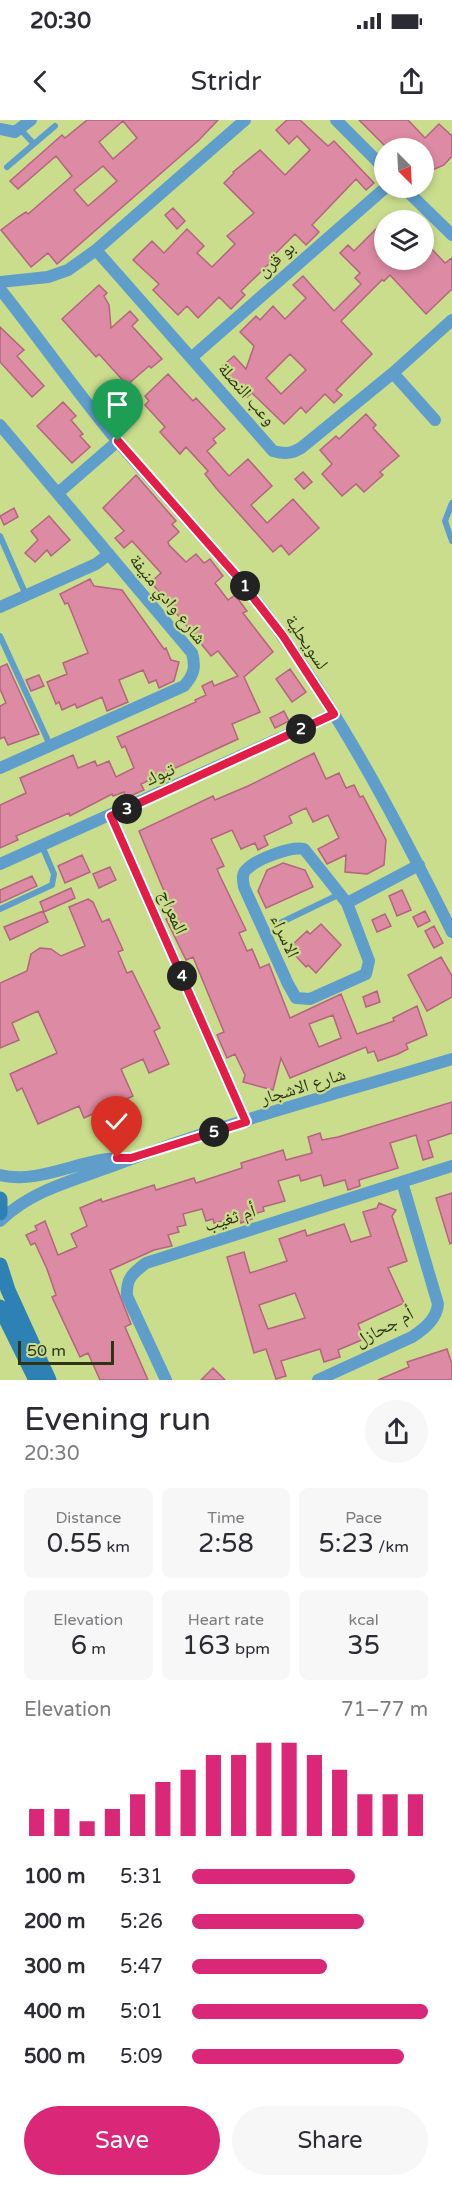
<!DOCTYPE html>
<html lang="en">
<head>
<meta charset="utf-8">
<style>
	:root { --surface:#fff; --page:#f7f7f7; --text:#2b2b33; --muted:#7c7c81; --accent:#db2777 }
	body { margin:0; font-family:"Varela Round","Noto Naskh Arabic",sans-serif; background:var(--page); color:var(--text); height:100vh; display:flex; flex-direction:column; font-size:22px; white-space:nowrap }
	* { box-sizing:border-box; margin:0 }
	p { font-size:20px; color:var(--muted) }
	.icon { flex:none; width:33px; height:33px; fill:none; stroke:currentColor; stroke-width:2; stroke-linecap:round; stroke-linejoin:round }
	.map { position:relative; height:1260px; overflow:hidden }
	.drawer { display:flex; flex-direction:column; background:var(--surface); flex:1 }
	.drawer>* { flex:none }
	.needle { width:39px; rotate:156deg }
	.fabs { position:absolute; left:374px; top:18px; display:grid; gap:12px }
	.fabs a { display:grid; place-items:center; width:60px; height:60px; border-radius:50%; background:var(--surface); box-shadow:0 3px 9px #0003; font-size:30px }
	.scale { position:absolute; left:18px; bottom:15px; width:96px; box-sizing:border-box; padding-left:6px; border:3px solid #2e3515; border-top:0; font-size:16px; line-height:21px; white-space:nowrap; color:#2e3515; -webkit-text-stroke:4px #cadd8d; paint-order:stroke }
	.pin { position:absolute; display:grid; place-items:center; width:51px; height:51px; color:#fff; margin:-62px -26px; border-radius:50% 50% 50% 0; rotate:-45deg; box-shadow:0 0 6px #0007 }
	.pin .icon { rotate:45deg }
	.km { position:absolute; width:30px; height:30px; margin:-15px; border-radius:50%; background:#222; color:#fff; font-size:16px; line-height:30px; text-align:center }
	.round { display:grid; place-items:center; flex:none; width:63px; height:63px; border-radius:32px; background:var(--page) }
	.summary { display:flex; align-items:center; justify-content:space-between; height:102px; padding:0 24px }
	h1 { font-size:33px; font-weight:600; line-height:45px }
	.stats { display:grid; grid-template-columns:repeat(3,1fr); gap:9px; height:102px; padding:6px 24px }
	.stats div { display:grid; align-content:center; border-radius:9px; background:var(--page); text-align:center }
	.stats b { font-size:26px; font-weight:600 }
	.stats small { font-size:16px; font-weight:400 }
	.stats p { font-size:16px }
	.chart { height:168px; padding:12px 24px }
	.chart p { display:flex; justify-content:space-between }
	.chart svg { width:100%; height:108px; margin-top:6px; stroke:var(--accent); stroke-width:6 }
	.action { display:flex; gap:12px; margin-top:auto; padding:12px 24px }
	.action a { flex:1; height:69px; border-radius:36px; background:var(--accent); color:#fff; font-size:24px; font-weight:600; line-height:69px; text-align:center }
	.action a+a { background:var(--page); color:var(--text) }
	ul { padding:0 24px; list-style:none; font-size:20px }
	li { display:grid; grid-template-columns:96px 72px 1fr; align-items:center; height:45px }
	li i { height:15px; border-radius:8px; background:var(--accent) }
	.status { display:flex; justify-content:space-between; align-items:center; height:42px; padding:0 30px; background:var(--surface); direction:ltr }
	.status svg { height:16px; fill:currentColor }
	header { display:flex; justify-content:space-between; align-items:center; height:78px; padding:0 24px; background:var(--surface); font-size:27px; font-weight:600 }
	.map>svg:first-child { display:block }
</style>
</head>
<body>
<div class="status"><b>20:30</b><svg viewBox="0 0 49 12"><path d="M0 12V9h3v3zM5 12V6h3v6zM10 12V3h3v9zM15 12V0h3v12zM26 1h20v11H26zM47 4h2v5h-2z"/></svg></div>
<header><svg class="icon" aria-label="back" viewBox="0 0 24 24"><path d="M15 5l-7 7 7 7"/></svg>Stridr<svg class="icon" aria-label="share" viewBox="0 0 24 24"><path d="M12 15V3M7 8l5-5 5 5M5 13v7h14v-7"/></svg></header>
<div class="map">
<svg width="452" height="1260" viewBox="0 0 452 1260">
	<rect width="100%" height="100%" fill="#cadd8d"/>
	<!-- building -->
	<path fill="#dd8aa4" stroke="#b3657e" stroke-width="1.5" fill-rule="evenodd" d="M 87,0 L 218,0 L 199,20 L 57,144 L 48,133 L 31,147 L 1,110 L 18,97 L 26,92 L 28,94 L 72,56 L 56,36 L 18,69 L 10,61 L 62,15 L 65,18 ZM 123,1 L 137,18 L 113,39 L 99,22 ZM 103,46 L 117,61 L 88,86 L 74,70 Z
		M 287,0 L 300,0 L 328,26 L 334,21 L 374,63 L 366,70 L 356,59 L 312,105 L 319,112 L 306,125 L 295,114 L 272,137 L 274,139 L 241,171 L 245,175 L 231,189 L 219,177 L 198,198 L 187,186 L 178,195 L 153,170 L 159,164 L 133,140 L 152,121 L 164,133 L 187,109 L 204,126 L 197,133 L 212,147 L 235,124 L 227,116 L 254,93 L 224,63 L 234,53 L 233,52 L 260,30 L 285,55 L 310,30 L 297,16 L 289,24 L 276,10 Z
		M 359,0 L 408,0 L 425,18 L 439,4 L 452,16 L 452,36 L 444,45 L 423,54 L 423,28 L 387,28 Z
		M 173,88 L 185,101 L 177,109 L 165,95 Z
		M 384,101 L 384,140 L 423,140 L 423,120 L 445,143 L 452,138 L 452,169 L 426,194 L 390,155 L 384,161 L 382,160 L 341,201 L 372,234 L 336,270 L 342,275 L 334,283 L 325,274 L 306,293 L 301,287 L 284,304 L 252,273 L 247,277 L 220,248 L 234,236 L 246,249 L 254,226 L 240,212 L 256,196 L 260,200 L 273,186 L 285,199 L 306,178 L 293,165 L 303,156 L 334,191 L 361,164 L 355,158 L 360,153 L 340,133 L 348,125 L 354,131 ZM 290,234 L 306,250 L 281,274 L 266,258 Z
		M 99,165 L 107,173 L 104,176 L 109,185 L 111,208 L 130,191 L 138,200 L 132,206 L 162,239 L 151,248 L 149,246 L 127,265 L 99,234 L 96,237 L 62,199 Z
		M 0,207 L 24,230 L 17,236 L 44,266 L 32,277 L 0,242 Z
		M 168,254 L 193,281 L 196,278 L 225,309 L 213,319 L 216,323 L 207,331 L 229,356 L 248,339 L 272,366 L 251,385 L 267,403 L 293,379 L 319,408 L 289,435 L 281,425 L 273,432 L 216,368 L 205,354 L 208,351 L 186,327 L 180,334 L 160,312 L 165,307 L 145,285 L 149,281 L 145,276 Z
		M 63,282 L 76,296 L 71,300 L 83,314 L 80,316 L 90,327 L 72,343 L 37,306 Z
		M 366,294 L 376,305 L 373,308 L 399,336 L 380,352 L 383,355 L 364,372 L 356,364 L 342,376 L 322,354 L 332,344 L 320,330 L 336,316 L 339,319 Z
		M 303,352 L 312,362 L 304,369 L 295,359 Z
		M 136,355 L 176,401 L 172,404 L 179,412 L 168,422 L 169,425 L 186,442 L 196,434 L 204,443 L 210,439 L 223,456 L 215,463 L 228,480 L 235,475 L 247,491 L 243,493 L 273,532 L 244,557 L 260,592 L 232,604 L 238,619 L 141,664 L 144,670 L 126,678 L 124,672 L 113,676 L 112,674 L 70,696 L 69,693 L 16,716 L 18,720 L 0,728 L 0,685 L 26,673 L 20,658 L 73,635 L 78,648 L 95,641 L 97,646 L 109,641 L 116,657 L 134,648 L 125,626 L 122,628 L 117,617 L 196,582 L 195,580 L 206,575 L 202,566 L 212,561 L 214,566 L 238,556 L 218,531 L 211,536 L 151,462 L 161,453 L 132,421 L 124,428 L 115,418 L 124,411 L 103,388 Z
		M 14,388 L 18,397 L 4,405 L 0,396 Z
		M 49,396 L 70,420 L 51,436 L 47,430 L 35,442 L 25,433 L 38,420 L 31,411 Z
		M 90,459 L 94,466 L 122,470 L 164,529 L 166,528 L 171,540 L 179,542 L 174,561 L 159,568 L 156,560 L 149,563 L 143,550 L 119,560 L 128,582 L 107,591 L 102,577 L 77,588 L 75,584 L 62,590 L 59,582 L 56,584 L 47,562 L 67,554 L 63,543 L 88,533 L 68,483 L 65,484 L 60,474 Z
		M 7,544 L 39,614 L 8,625 L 4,617 L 0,619 L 0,586 L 6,583 L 0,569 L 0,547 Z
		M 290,549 L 306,572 L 292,582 L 276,559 Z
		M 39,555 L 44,566 L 31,571 L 26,560 Z
		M 284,591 L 289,601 L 275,608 L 270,598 Z
		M 314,633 L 326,659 L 339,653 L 346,668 L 354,665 L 360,677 L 363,676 L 386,720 L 384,745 L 367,754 L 345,752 L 346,735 L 327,744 L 318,729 L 339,718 L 328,695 L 313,702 L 306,688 L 289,696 L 292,703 L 264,716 L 268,725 L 258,730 L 255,723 L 241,729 L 232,710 L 211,719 L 224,746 L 217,749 L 220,756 L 246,810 L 239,813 L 247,831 L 252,829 L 260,848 L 269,844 L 290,898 L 341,874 L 357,914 L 394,901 L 393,898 L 417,886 L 427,915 L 406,924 L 408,929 L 398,934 L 378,941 L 374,931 L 368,933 L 366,927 L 290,958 L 281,938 L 273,970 L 243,962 L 245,955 L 235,934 L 227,938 L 217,915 L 224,912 L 193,837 L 186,840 L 166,799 L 174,795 L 139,711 L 213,676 L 215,680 L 248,666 ZM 333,895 L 341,918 L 319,927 L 309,904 Z
		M 82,735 L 90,752 L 65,763 L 58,746 Z
		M 283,743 L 305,750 L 313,767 L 266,788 L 258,771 L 267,750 Z
		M 110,747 L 116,760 L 99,768 L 93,754 Z
		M 32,756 L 37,766 L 0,783 L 0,770 Z
		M 71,768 L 75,778 L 44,792 L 40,782 Z
		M 402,770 L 411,790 L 397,796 L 389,776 Z
		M 88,779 L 93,782 L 102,802 L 109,799 L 123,830 L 118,832 L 127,853 L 132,851 L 160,908 L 154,911 L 169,944 L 149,953 L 143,939 L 121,949 L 133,976 L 84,998 L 79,986 L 38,1004 L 22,968 L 17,971 L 10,954 L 57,933 L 38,891 L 12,903 L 19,920 L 0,928 L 0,863 L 27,851 L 31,834 L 40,828 L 51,829 L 61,836 L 85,826 L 69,787 Z
		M 43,791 L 48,802 L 10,820 L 4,807 Z
		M 425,791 L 430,801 L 418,807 L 413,797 Z
		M 385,794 L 391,806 L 377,812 L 372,800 Z
		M 321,804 L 341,825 L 316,853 L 308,845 L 306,847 L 291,831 L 294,829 L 291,826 L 307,811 L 310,814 Z
		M 434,806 L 443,823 L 434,828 L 425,811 Z
		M 441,837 L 452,856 L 452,877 L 427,891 L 408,855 Z
		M 377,871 L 380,882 L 366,887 L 363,877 Z
		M 452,982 L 452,1013 L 428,1021 L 433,1037 L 423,1040 L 416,1015 L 390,1023 L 398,1048 L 359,1060 L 360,1066 L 348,1070 L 345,1060 L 324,1066 L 321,1055 L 301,1061 L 299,1055 L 278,1061 L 285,1081 L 263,1087 L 264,1091 L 251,1095 L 252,1099 L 241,1103 L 239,1097 L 214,1103 L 213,1099 L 206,1101 L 202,1089 L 183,1094 L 186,1105 L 177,1107 L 179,1112 L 168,1115 L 172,1126 L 154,1130 L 110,1150 L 131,1204 L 125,1207 L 148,1260 L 100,1260 L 88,1233 L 80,1237 L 52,1177 L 56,1175 L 47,1149 L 35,1123 L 31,1125 L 26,1115 L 37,1110 L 35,1106 L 45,1101 L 58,1135 L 77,1127 L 71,1114 L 87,1106 L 80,1088 L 101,1079 L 102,1082 L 154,1065 L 156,1070 L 194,1058 L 196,1063 L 242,1048 L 241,1043 L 283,1030 L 286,1040 L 312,1033 L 308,1017 L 320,1013 L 322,1020 L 338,1017 Z
		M 452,1073 L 452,1123 L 450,1124 L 436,1078 Z
		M 379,1083 L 396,1090 L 392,1096 L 407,1141 L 388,1148 L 404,1183 L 358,1204 L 364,1219 L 338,1230 L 340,1237 L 324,1242 L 320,1229 L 281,1241 L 286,1256 L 276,1259 L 266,1229 L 254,1233 L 227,1137 L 244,1132 L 250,1153 L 287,1141 L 279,1119 L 305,1110 L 307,1116 L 344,1104 L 351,1122 L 371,1116 L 363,1092 L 377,1088 ZM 295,1173 L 305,1198 L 268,1209 L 259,1185 Z
		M 447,1229 L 452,1244 L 452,1260 L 378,1260 L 409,1247 L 407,1242 Z
		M 213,1248 L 225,1260 L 201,1260 Z"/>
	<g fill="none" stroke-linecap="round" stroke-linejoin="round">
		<!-- lane -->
		<path stroke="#5f9eca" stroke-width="6" d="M 20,9 L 34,24
			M 7,47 L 55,6
			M 452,383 L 445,401 L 452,421
			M 0,416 L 26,475
			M 0,516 L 50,625
			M 0,789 L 52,765 L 54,754 L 42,726
			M 280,803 L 340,774"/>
		<!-- street -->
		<path stroke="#5f9eca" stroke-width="12" d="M 336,0 L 384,48
			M 0,9 L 15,12 L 31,0
			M 404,68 L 452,115
			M 96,130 L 273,331 C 284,334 291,334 301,328 L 393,253 L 452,200
			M 0,162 L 48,157 L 68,150 L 96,130 L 245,0
			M 0,169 C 40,219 77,273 119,323 C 172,385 230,443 278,510 C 346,604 401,709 452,812
			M 191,238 L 385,68
			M 393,253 L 435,300
			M 0,305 L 192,533 C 196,547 194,555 184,566 L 0,648
			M 58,373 L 118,321
			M 0,487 L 96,444 L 109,434
			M 111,696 L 246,1002
			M 0,744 L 334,594
			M 347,783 L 304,729 C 291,726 257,739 247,749 C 241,754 243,760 244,767 L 288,864 L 296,878 L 310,879 L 366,854 L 369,841 L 347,783 L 419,745
			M 0,1055 C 41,1065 83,1037 124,1038
			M 0,1101 C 33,1069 76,1060 118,1044 C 226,1002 341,973 452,939
			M 166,1260 L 127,1176 C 126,1158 133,1153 146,1143 L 452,1046
			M 318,1260 L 412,1217 C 424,1209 437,1199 438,1184 L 402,1062"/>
		<!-- secondary -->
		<path stroke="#2e81b4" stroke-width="15" d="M 0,1079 L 0,1093
			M 0,1145 L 8,1170 L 49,1260
			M 0,1187 L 36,1260"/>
	</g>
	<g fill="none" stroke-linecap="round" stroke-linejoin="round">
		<!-- route casing -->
		<g stroke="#fff" stroke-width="12">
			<path id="route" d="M 117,1038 L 131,1038 L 246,1002 L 111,696 L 334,594 L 283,516 L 235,454 L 118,321"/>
		</g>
		<!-- route -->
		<use href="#route" stroke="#e11d48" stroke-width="8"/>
	</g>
	<g text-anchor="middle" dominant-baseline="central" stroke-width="4.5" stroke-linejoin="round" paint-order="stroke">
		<!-- street labels -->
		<g font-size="18" fill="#2e3515" stroke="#cadd8d">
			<text transform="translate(276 139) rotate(-41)">بو قرن</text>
			<text transform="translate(247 274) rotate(49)">وعب النصلة</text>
			<text transform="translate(168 479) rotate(51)">شارع وادي منيفة</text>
			<text transform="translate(307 522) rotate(56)">لسويحلية</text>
			<text transform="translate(160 654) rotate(-25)">تبوك</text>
			<text transform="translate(173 792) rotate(66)">المعراج</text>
			<text transform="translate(285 816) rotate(66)">الاسراء</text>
			<text transform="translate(303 966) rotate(-17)">شارع الاشجار</text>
			<text transform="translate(230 1098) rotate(-18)">أم ثغيب</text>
			<text transform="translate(384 1207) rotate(-28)">أم جحازل</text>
		</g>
	</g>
</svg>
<div class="fabs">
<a><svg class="needle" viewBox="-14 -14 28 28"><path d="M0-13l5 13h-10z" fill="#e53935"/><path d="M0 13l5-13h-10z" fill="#7c7c81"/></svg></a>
<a><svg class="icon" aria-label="layers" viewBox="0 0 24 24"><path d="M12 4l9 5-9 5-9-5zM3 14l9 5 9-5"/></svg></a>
</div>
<div class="scale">50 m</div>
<div class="pin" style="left:118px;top:321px;background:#1e9e55"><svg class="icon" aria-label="arrive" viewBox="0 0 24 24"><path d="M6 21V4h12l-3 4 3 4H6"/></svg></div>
<div class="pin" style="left:117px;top:1038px;background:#d93025"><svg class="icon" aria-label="check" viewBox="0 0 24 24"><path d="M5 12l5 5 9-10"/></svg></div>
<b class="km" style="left:245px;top:466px">1</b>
<b class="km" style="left:301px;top:609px">2</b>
<b class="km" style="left:127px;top:689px">3</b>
<b class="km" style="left:182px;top:856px">4</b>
<b class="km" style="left:214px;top:1012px">5</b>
</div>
<section class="drawer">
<div class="summary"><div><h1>Evening run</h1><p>20:30</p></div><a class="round"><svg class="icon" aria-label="share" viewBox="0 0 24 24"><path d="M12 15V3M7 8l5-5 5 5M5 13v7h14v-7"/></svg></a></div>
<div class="stats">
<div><p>Distance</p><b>0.55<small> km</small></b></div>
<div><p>Time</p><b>2:58</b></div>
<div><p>Pace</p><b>5:23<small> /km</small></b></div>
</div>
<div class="stats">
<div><p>Elevation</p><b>6<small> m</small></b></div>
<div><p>Heart rate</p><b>163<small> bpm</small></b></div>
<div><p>kcal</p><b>35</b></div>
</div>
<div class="chart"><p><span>Elevation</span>71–77 m</p>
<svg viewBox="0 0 160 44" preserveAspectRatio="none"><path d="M5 44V33M15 44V33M25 44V38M35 44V33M45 44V27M55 44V22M65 44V17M75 44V11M85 44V11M95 44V6M105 44V6M115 44V11M125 44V17M135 44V27M145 44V27M155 44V27"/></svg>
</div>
<ul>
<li><b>100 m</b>5:31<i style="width:69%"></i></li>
<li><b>200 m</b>5:26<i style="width:73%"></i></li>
<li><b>300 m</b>5:47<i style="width:57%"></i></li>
<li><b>400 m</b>5:01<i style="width:100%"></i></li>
<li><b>500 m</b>5:09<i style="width:90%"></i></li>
</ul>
<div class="action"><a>Save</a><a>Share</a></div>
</section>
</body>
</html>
